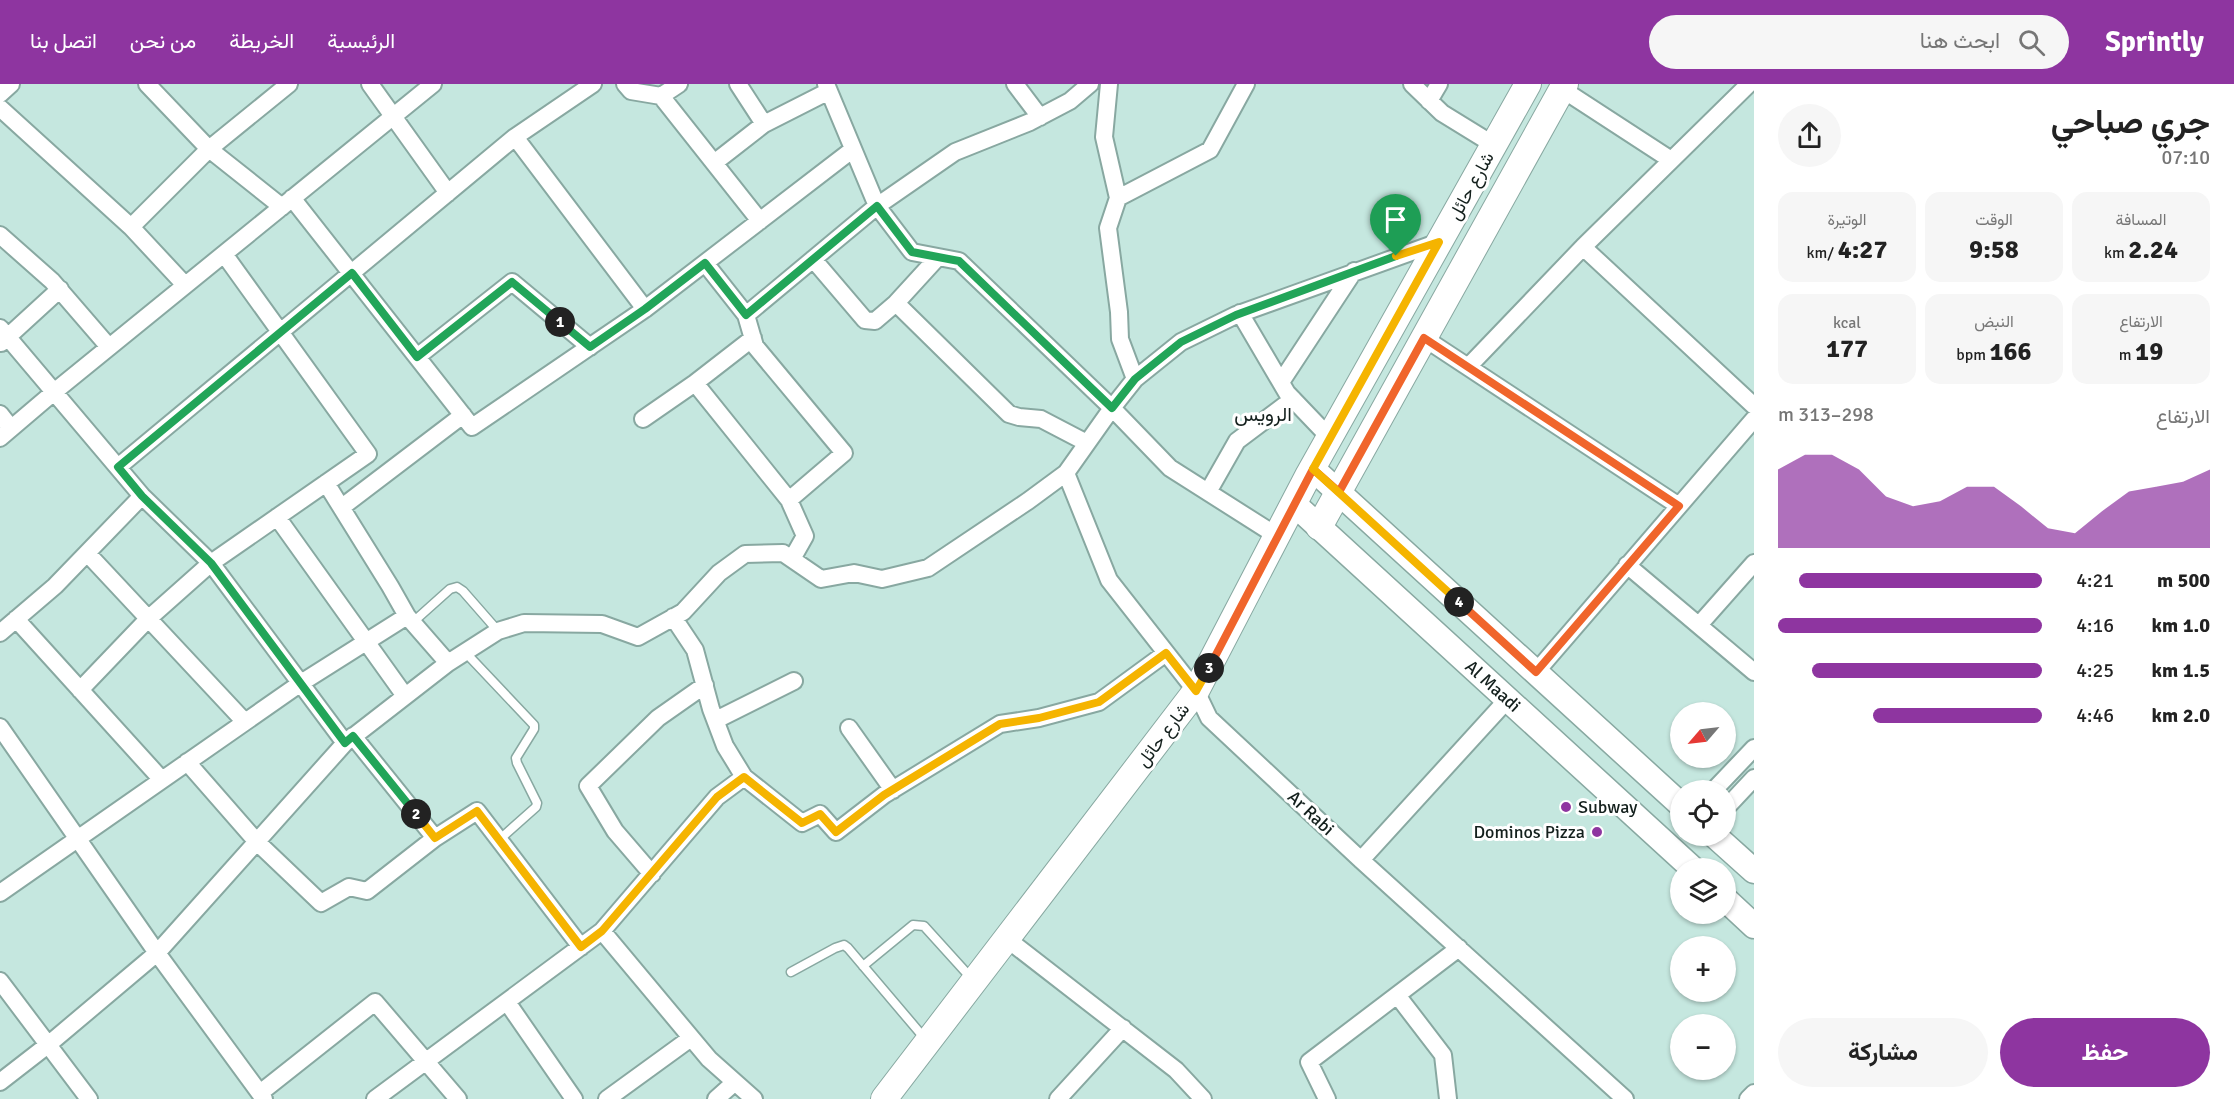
<!DOCTYPE html>
<html lang="ar">
<head>
<meta charset="utf-8">
<style>
	:root { --surface:#fff; --page:#f6f6f6; --text:#222; --muted:#767676; --accent:#8e35a0 }
	body { margin:0; font-family:Signika,Vazirmatn,sans-serif; background:var(--page); color:var(--text); direction:rtl; height:100vh; display:flex; flex-direction:column; font-size:22px; white-space:nowrap }
	* { box-sizing:border-box; margin:0 }
	p { font-size:20px; color:var(--muted) }
	.icon { flex:none; width:33px; height:33px; fill:none; stroke:currentColor; stroke-width:2; stroke-linecap:round; stroke-linejoin:round }
	.map { position:relative; flex:1; overflow:hidden; direction:ltr }
	.sheet { display:flex; flex-direction:column; background:var(--surface); width:480px }
	.sheet>* { flex:none }
	.needle { width:39px; rotate:242deg }
	.controls { position:absolute; left:1670px; top:618px; display:grid; gap:12px }
	.controls a { display:grid; place-items:center; width:66px; height:66px; border-radius:50%; background:var(--surface); box-shadow:0 2px 4px #0004; font-size:30px }
	.pin { position:absolute; display:grid; place-items:center; width:51px; height:51px; color:#fff; margin:-62px -26px; border-radius:50% 50% 50% 0; rotate:-45deg; box-shadow:0 0 6px #0007 }
	.pin .icon { rotate:45deg }
	.km { position:absolute; width:30px; height:30px; margin:-15px; border-radius:50%; background:#222; color:#fff; font-size:16px; line-height:30px; text-align:center }
	.round { display:grid; place-items:center; flex:none; width:63px; height:63px; border-radius:32px; background:var(--page) }
	.headline { display:flex; align-items:center; justify-content:space-between; height:102px; padding:0 24px }
	h1 { font-size:33px; font-weight:700; line-height:45px }
	.stats { display:grid; grid-template-columns:repeat(3,1fr); gap:9px; height:102px; padding:6px 24px }
	.stats div { display:grid; align-content:center; border-radius:15px; background:var(--page); text-align:center }
	.stats b { font-size:26px; font-weight:700 }
	.stats small { font-size:16px; font-weight:400 }
	.stats p { font-size:16px }
	.chart { height:168px; padding:12px 24px }
	.chart p { display:flex; justify-content:space-between }
	.chart svg { width:100%; height:108px; margin-top:6px; fill:var(--accent); opacity:.7 }
	.action { display:flex; gap:12px; margin-top:auto; padding:12px 24px }
	.action a { flex:1; height:69px; border-radius:36px; background:var(--accent); color:#fff; font-size:24px; font-weight:700; line-height:69px; text-align:center }
	.action a+a { background:var(--page); color:var(--text) }
	ul { padding:0 24px; list-style:none; font-size:20px }
	li { display:grid; grid-template-columns:96px 72px 1fr; align-items:center; height:45px }
	li i { height:15px; border-radius:8px; background:var(--accent) }
	header { display:flex; align-items:center; gap:36px; box-sizing:border-box; height:84px; padding:0 30px; background:var(--accent); color:#fff }
	header strong { font-size:28px }
	nav { display:flex; gap:33px; margin-inline-start:auto; font-size:21px }
	.search { width:420px; height:54px; background:var(--page); display:flex; align-items:center; gap:15px; box-sizing:border-box; padding:0 21px; border-radius:33px; color:var(--muted); font-size:22px }
	main { display:flex; flex:1; min-height:0 }
	.map>svg:first-child { display:block }
</style>
</head>
<body>
<header>
<strong>Sprintly</strong>
<div class="search"><svg class="icon" aria-label="search" viewBox="0 0 24 24"><circle cx="10" cy="10" r="6"/><path d="M15 15l6 6"/></svg>ابحث هنا</div>
<nav><a>الرئيسية</a><a>الخريطة</a><a>من نحن</a><a>اتصل بنا</a></nav>
</header>
<main>
<section class="sheet">
<div class="headline"><div><h1>جري صباحي</h1><p>07:10</p></div><a class="round"><svg class="icon" aria-label="share" viewBox="0 0 24 24"><path d="M12 15V3M7 8l5-5 5 5M5 13v7h14v-7"/></svg></a></div>
<div class="stats">
<div><p>المسافة</p><b>2.24<small> km</small></b></div>
<div><p>الوقت</p><b>9:58</b></div>
<div><p>الوتيرة</p><b>4:27<small> /km</small></b></div>
</div>
<div class="stats">
<div><p>الارتفاع</p><b>19<small> m</small></b></div>
<div><p>النبض</p><b>166<small> bpm</small></b></div>
<div><p>kcal</p><b>177</b></div>
</div>
<div class="chart"><p><span>الارتفاع</span>298–313 m</p>
<svg viewBox="0 0 160 44" preserveAspectRatio="none"><path d="M0 44V12L10 6L20 6L30 12L40 23L50 27L60 25L70 19L80 19L90 27L100 36L110 38L120 29L130 21L140 19L150 17L160 12V44z"/></svg>
</div>
<ul>
<li><b>500 m</b>4:21<i style="width:92%"></i></li>
<li><b>1.0 km</b>4:16<i style="width:100%"></i></li>
<li><b>1.5 km</b>4:25<i style="width:87%"></i></li>
<li><b>2.0 km</b>4:46<i style="width:64%"></i></li>
</ul>
<div class="action"><a>حفظ</a><a>مشاركة</a></div>
</section>
<div class="map">
<svg width="1754" height="1015" viewBox="0 0 1754 1015">
	<rect width="100%" height="100%" fill="#c5e7df"/>
	<g fill="none" stroke-linecap="round" stroke-linejoin="round">
		<!-- lane casing -->
		<g stroke="#88a8a1" stroke-width="11">
			<path id="lane" d="M 412,539 L 450,505 L 457,503 L 463,507 L 498,547
				M 465,568 L 534,641 L 534,645 L 516,674 L 517,679 L 537,719 L 536,723 L 499,756
				M 863,882 L 913,841 L 924,842 L 972,895
				M 791,888 L 835,864 L 844,861 L 848,864 L 926,956"/>
		</g>
		<!-- street casing -->
		<g stroke="#88a8a1" stroke-width="20">
			<path id="street" d="M 147,0 L 209,65 L 282,123
				M 370,0 L 448,109
				M 625,0 L 631,7 L 661,12 L 679,0
				M 738,0 L 764,40
				M 826,0 L 877,122 L 912,168 L 959,177 L 1112,324 L 1170,384 L 1277,452
				M 1015,0 L 1040,33
				M 1109,0 L 1104,53 L 1118,114 L 1108,144 L 1119,228 L 1120,255 L 1135,295
				M 1412,0 L 1442,29 L 1494,61
				M 1562,5 L 1671,76
				M 0,10 L 11,0
				M 661,12 L 760,137
				M 1429,17 L 1439,0
				M 0,24 L 131,143 L 185,201
				M 515,53 L 593,0
				M 714,79 L 764,40 L 829,7
				M 292,114 L 472,343 L 645,225
				M 1118,114 L 1210,66 L 1246,0
				M 131,143 L 209,65 L 289,0
				M 0,151 L 52,197 L 109,263
				M 1583,163 L 1754,322
				M 938,173 L 896,219 L 1009,330 L 1019,333 L 1041,335 L 1087,359
				M 813,175 L 865,236 L 875,237 L 896,219
				M 705,179 L 746,231 L 877,122 L 955,68 L 1030,38 L 1070,17 L 1090,0
				M 1240,229 L 1287,309 L 1330,354
				M 746,231 L 755,262 L 844,369 L 789,416
				M 0,244 L 142,412 L 211,479 L 345,659
				M 1424,254 L 1679,422
				M 1,259 L 60,205
				M 417,273 L 512,198 L 590,263
				M 1468,283 L 1583,163 L 1749,0
				M 1281,298 L 1354,187
				M 695,299 L 789,416 L 805,452 L 792,475
				M 0,330 L 11,344
				M 643,335 L 695,299 L 753,254
				M 0,354 L 54,308 L 433,0
				M 118,383 L 515,53 L 645,225 L 852,66
				M 1066,389 L 1109,496 L 1196,607 L 1209,634 L 1361,776 L 1625,1015
				M 326,399 L 390,502 L 407,532 L 448,579
				M 1208,408 L 1237,357 L 1293,315
				M 342,423 L 463,331
				M 277,433 L 405,612
				M 87,469 L 245,638
				M 1627,481 L 1754,588
				M 673,533 L 695,566 L 711,625 L 725,662 L 744,693 L 802,739 L 820,730 L 836,748 L 884,711 L 1000,640 L 1039,634 L 1099,618 L 1166,569
				M 16,535 L 162,696
				M 1699,541 L 1754,479
				M 0,549 L 55,502 L 142,412
				M 1536,588 L 1754,335
				M 80,606 L 148,535 L 211,479 L 368,370 L 224,170
				M 716,636 L 794,597
				M 0,643 L 157,869 L 264,1015
				M 849,644 L 893,706
				M 353,652 L 435,754
				M 187,678 L 257,758 L 321,819 L 349,803 L 367,807 L 435,754 L 477,727 L 581,863
				M 1714,706 L 1754,664
				M 1725,725 L 1754,694
				M 1361,776 L 1507,616
				M 652,790 L 615,747 L 588,702 L 658,634 L 705,601
				M 0,809 L 301,599 L 407,532
				M 602,847 L 709,975 L 754,1015
				M 1007,855 L 1176,986 L 1203,1015
				M 0,897 L 89,1015
				M 1397,911 L 1443,971 L 1448,1015
				M 507,918 L 574,1015
				M 0,998 L 49,960 L 157,869 L 345,659 L 448,579 L 498,547 L 524,539 L 602,540 L 638,553 L 683,528 L 719,489 L 745,470 L 783,469 L 821,495 L 854,489 L 882,495 L 928,484 L 1028,417 L 1066,389 L 1112,324 L 1135,295 L 1181,258 L 1236,231 L 1439,158
				M 260,1009 L 375,918 L 458,1015
				M 375,1015 L 602,847 L 717,713 L 744,693
				M 607,1015 L 691,954
				M 716,1015 L 735,998
				M 1058,1015 L 1123,944
				M 1327,1015 L 1309,978 L 1459,864
				M 1748,1015 L 1754,1009"/>
		</g>
		<!-- secondary casing -->
		<g stroke="#88a8a1" stroke-width="27">
			<path id="secondary" d="M 1313,385 L 1680,720
				M 1294,420 L 1692,784
				M 1715,752 L 1754,787
				M 1725,815 L 1754,842"/>
		</g>
		<!-- primary casing -->
		<g stroke="#88a8a1" stroke-width="28">
			<path id="primary" d="M 1319,443 L 1565,0
				M 884,1015 L 1196,607 L 1309,390 L 1528,0"/>
		</g>
		<!-- lane -->
		<use href="#lane" stroke="#fff" stroke-width="8"/>
		<!-- street -->
		<use href="#street" stroke="#fff" stroke-width="16"/>
		<!-- secondary -->
		<use href="#secondary" stroke="#fff" stroke-width="24"/>
		<!-- primary -->
		<use href="#primary" stroke="#fff" stroke-width="26"/>
	</g>
	<g fill="none" stroke-linecap="round" stroke-linejoin="round">
		<!-- split-1 casing -->
		<g stroke="#fff" stroke-width="12">
			<path id="split-1" d="M 560,238 L 590,263 L 645,225 L 705,179 L 746,231 L 877,122 L 912,168 L 959,177 L 1112,324 L 1135,295 L 1181,258 L 1236,231 L 1396,172"/>
		</g>
		<!-- split-2 casing -->
		<g stroke="#fff" stroke-width="12">
			<path id="split-2" d="M 416,730 L 353,652 L 345,659 L 211,479 L 142,412 L 118,383 L 352,189 L 417,273 L 512,198 L 560,238"/>
		</g>
		<!-- split-3 casing -->
		<g stroke="#fff" stroke-width="12">
			<path id="split-3" d="M 416,730 L 435,754 L 477,727 L 581,863 L 602,847 L 717,713 L 744,693 L 802,739 L 820,730 L 836,748 L 884,711 L 1000,640 L 1039,634 L 1099,618 L 1166,569 L 1196,607 L 1209,584"/>
		</g>
		<!-- split-4 casing -->
		<g stroke="#fff" stroke-width="12">
			<path id="split-4" d="M 1209,584 L 1313,385 L 1339,408 L 1424,254 L 1679,422 L 1536,588 L 1459,518"/>
		</g>
		<!-- split-5 casing -->
		<g stroke="#fff" stroke-width="12">
			<path id="split-5" d="M 1396,172 L 1439,158 L 1313,385 L 1459,518"/>
		</g>
		<!-- split-1 -->
		<use href="#split-1" stroke="#22a559" stroke-width="8"/>
		<!-- split-2 -->
		<use href="#split-2" stroke="#22a559" stroke-width="8"/>
		<!-- split-3 -->
		<use href="#split-3" stroke="#f5b400" stroke-width="8"/>
		<!-- split-4 -->
		<use href="#split-4" stroke="#f0652b" stroke-width="8"/>
		<!-- split-5 -->
		<use href="#split-5" stroke="#f5b400" stroke-width="8"/>
	</g>
	<!-- markers -->
	<g fill="#8e35a0" stroke="#fff" stroke-width="2">
		<circle cx="1566" cy="723" r="6"/>
		<circle cx="1597" cy="748" r="6"/>
	</g>
	<g text-anchor="middle" dominant-baseline="central" stroke-width="6" stroke-linejoin="round" paint-order="stroke">
		<!-- street labels -->
		<g font-size="18" fill="#14201d" stroke="#fff">
			<text transform="translate(1471 102) rotate(-61)">شارع حائل</text>
			<text transform="translate(1493 602) rotate(42)">Al Maadi</text>
			<text transform="translate(1163 651) rotate(-53)">شارع حائل</text>
			<text transform="translate(1311 729) rotate(43)">Ar Rabi</text>
		</g>
		<!-- poi labels -->
		<g font-size="18" fill="#14201d" stroke="#fff" text-anchor="start">
			<text x="1578" y="723">Subway</text>
			<text x="1585" y="748" text-anchor="end">Dominos Pizza</text>
		</g>
		<!-- neighbourhood labels -->
		<g font-size="20" fill="#14201d" stroke="#fff">
			<text x="1263" y="330">الرويس</text>
		</g>
	</g>
</svg>
<div class="controls">
<a><svg class="needle" viewBox="-14 -14 28 28"><path d="M0-13l5 13h-10z" fill="#e53935"/><path d="M0 13l5-13h-10z" fill="#767676"/></svg></a>
<a><svg class="icon" aria-label="locate" viewBox="0 0 24 24"><circle cx="12" cy="12" r="6"/><path d="M12 2v4M12 18v4M2 12h4M18 12h4"/></svg></a>
<a><svg class="icon" aria-label="layers" viewBox="0 0 24 24"><path d="M12 4l9 5-9 5-9-5zM3 14l9 5 9-5"/></svg></a>
<a>+</a>
<a>−</a>
</div>
<div class="pin" style="left:1396px;top:172px;background:#1e9e55"><svg class="icon" aria-label="arrive" viewBox="0 0 24 24"><path d="M6 21V4h12l-3 4 3 4H6"/></svg></div>
<b class="km" style="left:560px;top:238px">1</b>
<b class="km" style="left:416px;top:730px">2</b>
<b class="km" style="left:1209px;top:584px">3</b>
<b class="km" style="left:1459px;top:518px">4</b>
</div>
</main>
</body>
</html>
